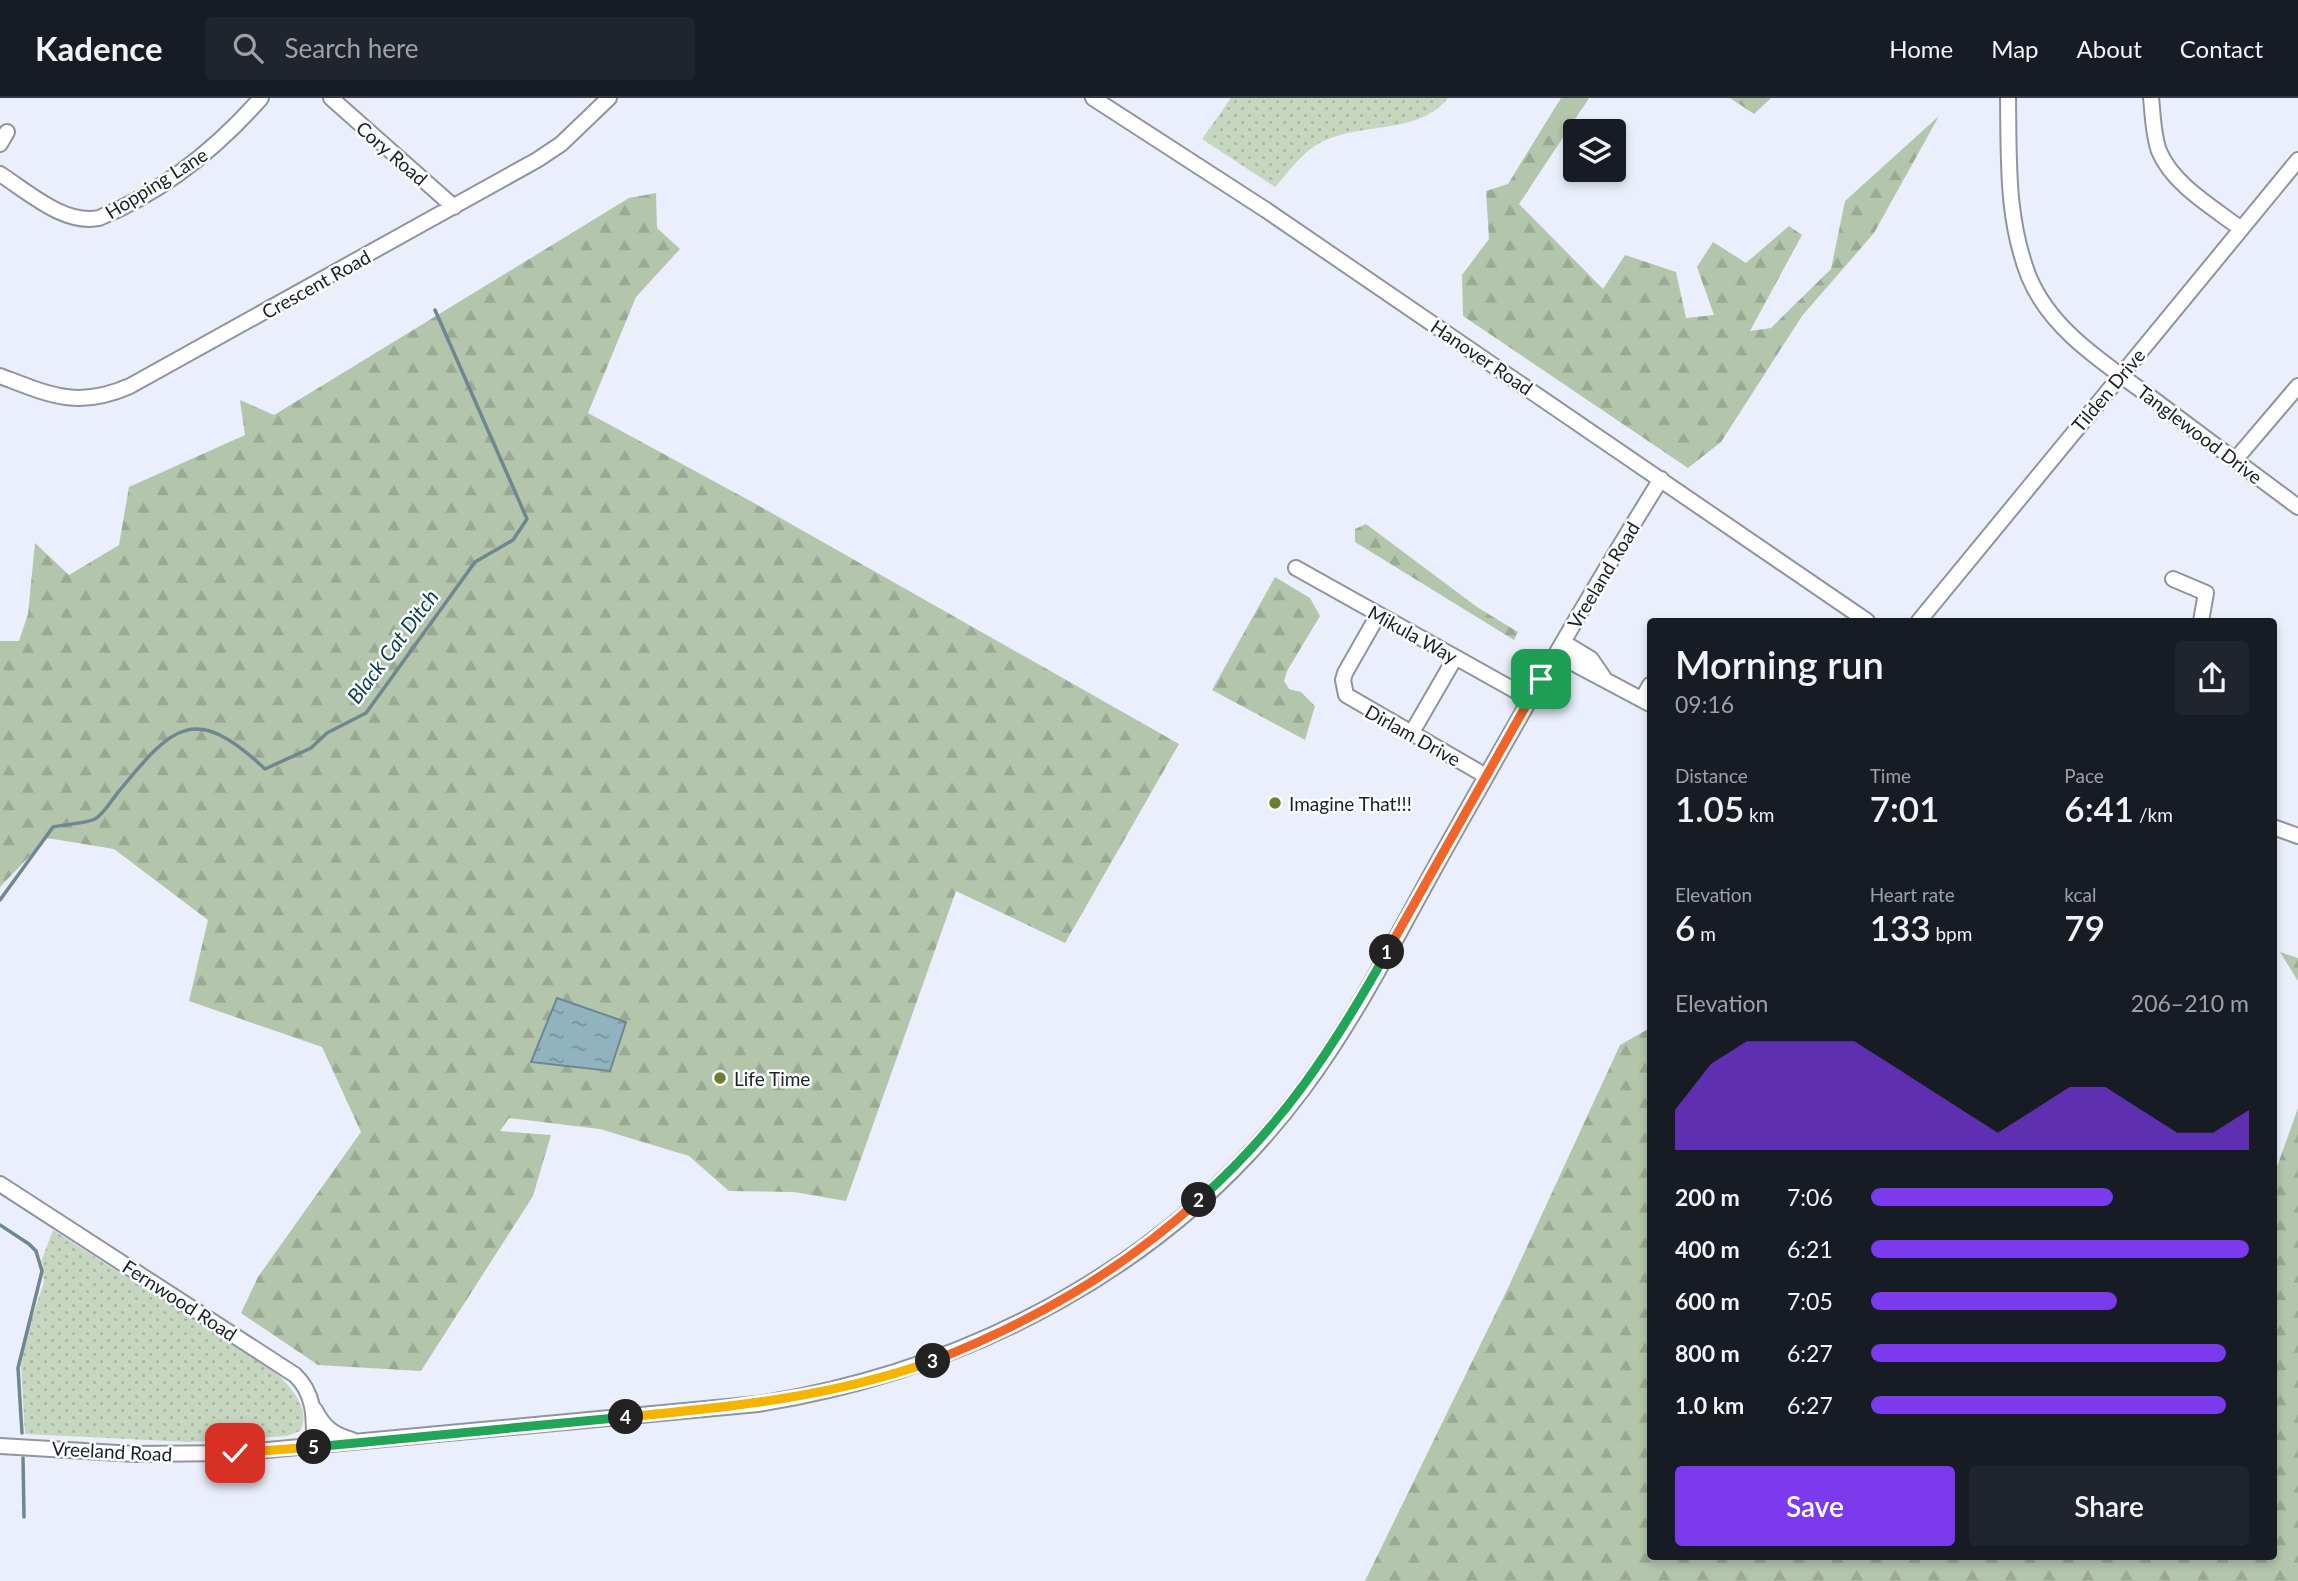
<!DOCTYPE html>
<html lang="en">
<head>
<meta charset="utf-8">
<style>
	:root { --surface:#171b24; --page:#20242c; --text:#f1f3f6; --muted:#9ea1a6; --line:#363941; --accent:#7c3aed }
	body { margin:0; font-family:Lato,sans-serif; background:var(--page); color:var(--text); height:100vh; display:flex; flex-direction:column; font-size:26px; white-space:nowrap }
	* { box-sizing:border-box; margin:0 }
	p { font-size:23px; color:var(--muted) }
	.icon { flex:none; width:38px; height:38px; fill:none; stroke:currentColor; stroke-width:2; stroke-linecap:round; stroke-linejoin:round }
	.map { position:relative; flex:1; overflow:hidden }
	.details { position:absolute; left:1647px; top:520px; width:630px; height:942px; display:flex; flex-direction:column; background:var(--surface); border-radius:7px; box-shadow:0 4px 10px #0003 }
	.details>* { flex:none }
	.tools { position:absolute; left:1563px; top:21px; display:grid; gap:14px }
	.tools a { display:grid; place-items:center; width:63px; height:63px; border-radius:7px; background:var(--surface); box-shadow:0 4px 10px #0003; font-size:35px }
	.pin { position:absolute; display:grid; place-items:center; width:60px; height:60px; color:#fff; margin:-30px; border-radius:14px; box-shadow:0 4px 10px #0006 }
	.km { position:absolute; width:35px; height:35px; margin:-18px; border-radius:50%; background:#222; color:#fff; font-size:19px; line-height:35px; text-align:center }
	.round { display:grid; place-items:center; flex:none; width:74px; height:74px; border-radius:7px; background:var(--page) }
	.summary { display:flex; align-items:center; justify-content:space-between; height:119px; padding:0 28px }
	h1 { font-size:38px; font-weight:600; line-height:52px }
	.stats { display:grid; grid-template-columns:repeat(3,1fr); gap:10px; height:119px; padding:7px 28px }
	.stats div { display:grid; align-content:center }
	.stats b { font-size:35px; font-weight:600 }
	.stats small { font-size:19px; font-weight:400 }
	.stats p { font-size:19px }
	.chart { height:196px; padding:14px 28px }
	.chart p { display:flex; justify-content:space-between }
	.chart svg { width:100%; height:126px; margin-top:7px; fill:var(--accent); opacity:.7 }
	.button { display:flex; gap:14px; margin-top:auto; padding:14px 28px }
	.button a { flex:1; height:80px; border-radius:7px; background:var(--accent); color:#fff; font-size:28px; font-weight:600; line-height:80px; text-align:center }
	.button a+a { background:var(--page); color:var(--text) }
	ul { padding:0 28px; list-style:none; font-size:23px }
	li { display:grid; grid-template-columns:112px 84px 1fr; align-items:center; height:52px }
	li i { height:18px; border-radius:9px; background:var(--accent) }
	header { display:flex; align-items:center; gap:42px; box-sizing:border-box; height:98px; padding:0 35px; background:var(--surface); border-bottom:2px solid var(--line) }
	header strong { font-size:33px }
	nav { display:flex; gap:38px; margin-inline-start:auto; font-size:24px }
	.search { width:490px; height:63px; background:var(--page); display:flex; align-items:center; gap:18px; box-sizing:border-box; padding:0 24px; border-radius:7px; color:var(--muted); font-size:26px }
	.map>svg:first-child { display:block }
</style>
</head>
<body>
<header>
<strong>Kadence</strong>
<div class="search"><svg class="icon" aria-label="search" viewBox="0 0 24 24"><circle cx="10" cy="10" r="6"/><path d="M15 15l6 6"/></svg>Search here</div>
<nav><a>Home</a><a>Map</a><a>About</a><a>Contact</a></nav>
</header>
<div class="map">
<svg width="2298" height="1483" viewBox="0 0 2298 1483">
	<defs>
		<pattern id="forest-firs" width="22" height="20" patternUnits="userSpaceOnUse" patternTransform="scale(1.75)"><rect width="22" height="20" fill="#b3c5ab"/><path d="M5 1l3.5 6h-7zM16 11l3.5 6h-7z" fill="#9aa993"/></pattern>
		<pattern id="park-dots" width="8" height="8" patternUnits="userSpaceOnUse" patternTransform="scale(1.75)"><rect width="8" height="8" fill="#c6d6bf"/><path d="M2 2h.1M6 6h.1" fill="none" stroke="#aab7a4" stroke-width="1.8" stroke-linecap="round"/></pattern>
		<pattern id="water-ripples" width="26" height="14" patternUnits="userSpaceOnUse" patternTransform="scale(1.75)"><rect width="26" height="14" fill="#91b3bf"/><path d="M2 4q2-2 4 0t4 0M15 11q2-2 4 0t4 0" fill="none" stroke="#76919b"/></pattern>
	</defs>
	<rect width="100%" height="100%" fill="#ebeffb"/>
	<!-- forest -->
	<path fill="url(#forest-firs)" d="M 1561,0 L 1589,0 L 1519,106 L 1603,191 L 1625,157 L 1676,174 L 1686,220 L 1714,217 L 1697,169 L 1713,144 L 1746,165 L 1789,128 L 1802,137 L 1750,233 L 1771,230 L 1831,171 L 1845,103 L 1939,18 L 1874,135 L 1802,218 L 1721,344 L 1688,370 L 1463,218 L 1462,177 L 1489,141 L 1486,93 L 1508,86 Z
		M 1730,0 L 1771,0 L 1754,16 Z
		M 656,95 L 657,130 L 680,151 L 636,199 L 588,315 L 754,405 L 1179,646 L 1065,845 L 956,793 L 846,1103 L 794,1094 L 729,1093 L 689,1058 L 600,1031 L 509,1020 L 500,1033 L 551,1037 L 533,1098 L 421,1273 L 318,1267 L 241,1215 L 258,1179 L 361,1034 L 322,949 L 189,903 L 208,822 L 114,751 L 47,740 L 0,789 L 0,543 L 19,543 L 28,516 L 35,445 L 69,477 L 119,447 L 129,389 L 245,337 L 240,302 L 274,317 L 629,100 Z
		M 1366,426 L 1477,509 L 1518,534 L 1514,542 L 1355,444 L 1355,431 Z
		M 1275,479 L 1310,500 L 1320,518 L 1287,573 L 1284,583 L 1289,591 L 1301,594 L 1315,608 L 1305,642 L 1212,592 Z
		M 2280,854 L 2298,860 L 2298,883 Z
		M 1650,930 L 1650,1458 L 2273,1458 L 2273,1080 L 2298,1010 L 2298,1483 L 1365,1483 L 1508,1190 L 1620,947 Z"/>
	<!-- park -->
	<path fill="url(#park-dots)" d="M 1231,0 L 1448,0 C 1417,40 1352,21 1312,50 C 1298,60 1286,77 1275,89 L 1202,41 Z
		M 53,1132 L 277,1276 C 291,1289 312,1312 300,1333 L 287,1338 L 189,1344 L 25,1336 L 21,1268 L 26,1239 L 44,1184 L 42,1161 Z"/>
	<!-- water -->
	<path fill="url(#water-ripples)" stroke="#6e8790" stroke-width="2" d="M 557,900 L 626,924 L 610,973 L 531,964 Z"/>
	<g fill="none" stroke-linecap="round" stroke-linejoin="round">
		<!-- stream -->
		<path stroke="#6e8790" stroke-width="3.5" d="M 0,802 L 53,729 C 65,726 84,726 95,721 C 104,716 113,700 120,692 C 173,627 195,605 265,671 L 311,650 L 327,635 L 366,615 L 475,464 L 513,442 L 527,421 L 435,212
			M 0,1127 L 29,1146 L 36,1153 L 42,1173 L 18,1270 L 22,1335
			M 23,1360 L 24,1419"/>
		<!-- minor casing -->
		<g stroke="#90949e" stroke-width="18">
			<path id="minor" d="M 331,0 L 454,109
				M 1093,0 L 1266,112 L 1867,523
				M 2008,0 C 2009,61 2006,121 2029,179 C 2053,237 2113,270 2161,307 C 2207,341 2252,375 2298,409
				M 2151,0 C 2153,17 2153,37 2159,53 C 2173,87 2214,110 2241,131
				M 0,46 L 7,34
				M 0,76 C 28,94 64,127 99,120 C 162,94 216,51 261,0
				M 0,278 C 50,297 78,311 130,288 L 537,62 L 561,46 L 609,0
				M 2235,362 L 2298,288
				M 1296,470 L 1530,601
				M 2173,481 L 2206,495 L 2201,523
				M 1378,517 L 1345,575 L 1343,582 L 1346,597 L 1486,678
				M 1919,523 L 2298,62
				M 1563,544 L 1591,561 L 1604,580
				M 1556,556 L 1650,606
				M 1642,601 L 1650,587
				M 1411,636 L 1455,560
				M 2273,729 L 2298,738
				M 0,1086 L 295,1277 C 316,1297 314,1322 314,1349
				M 315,1312 C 324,1330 334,1337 352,1342
				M 0,1348 L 135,1356 L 235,1355 L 758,1306 C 972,1272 1172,1167 1303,991 C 1361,913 1404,823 1452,739 C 1520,618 1588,498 1661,381"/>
		</g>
		<!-- minor -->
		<use href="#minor" stroke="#fff" stroke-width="14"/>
	</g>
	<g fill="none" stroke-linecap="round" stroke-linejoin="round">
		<!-- split-1 casing -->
		<g stroke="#fff" stroke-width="14">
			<path id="split-1" d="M 1387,854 L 1541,581"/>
		</g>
		<!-- split-2 casing -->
		<g stroke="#fff" stroke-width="14">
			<path id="split-2" d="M 1199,1102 C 1283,1027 1332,952 1387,854"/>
		</g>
		<!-- split-3 casing -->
		<g stroke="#fff" stroke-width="14">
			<path id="split-3" d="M 933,1263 C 1032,1224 1120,1174 1199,1102"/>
		</g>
		<!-- split-4 casing -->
		<g stroke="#fff" stroke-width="14">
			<path id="split-4" d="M 626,1319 C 731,1309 832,1299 933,1263"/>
		</g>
		<!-- split-5 casing -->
		<g stroke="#fff" stroke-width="14">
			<path id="split-5" d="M 314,1349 L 626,1319"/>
		</g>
		<!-- split-6 casing -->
		<g stroke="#fff" stroke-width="14">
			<path id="split-6" d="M 235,1355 L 314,1349"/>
		</g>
		<!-- split-1 -->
		<use href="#split-1" stroke="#f0652b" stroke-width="9"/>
		<!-- split-2 -->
		<use href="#split-2" stroke="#22a559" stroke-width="9"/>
		<!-- split-3 -->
		<use href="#split-3" stroke="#f0652b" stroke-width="9"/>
		<!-- split-4 -->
		<use href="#split-4" stroke="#f5b400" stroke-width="9"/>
		<!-- split-5 -->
		<use href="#split-5" stroke="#22a559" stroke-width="9"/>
		<!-- split-6 -->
		<use href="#split-6" stroke="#f5b400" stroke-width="9"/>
	</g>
	<!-- markers -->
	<g fill="#6d7e2d" stroke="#fcfdff" stroke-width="2.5">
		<circle cx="1275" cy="705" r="7"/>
		<circle cx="720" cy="980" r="7"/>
	</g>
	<g text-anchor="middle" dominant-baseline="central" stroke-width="5" stroke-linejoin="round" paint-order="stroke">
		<!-- street labels -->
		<g font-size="19" fill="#1d1f23" stroke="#fcfdff">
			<text transform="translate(392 55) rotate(41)">Cory Road</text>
			<text transform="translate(156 85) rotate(-32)">Hopping Lane</text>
			<text transform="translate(316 186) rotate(-29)">Crescent Road</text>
			<text transform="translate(1482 259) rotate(34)">Hanover Road</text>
			<text transform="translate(2108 292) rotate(-50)">Tilden Drive</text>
			<text transform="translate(2200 336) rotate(37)">Tanglewood Drive</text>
			<text transform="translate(1603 477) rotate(-59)">Vreeland Road</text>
			<text transform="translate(1413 536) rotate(29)">Mikula Way</text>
			<text transform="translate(1413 637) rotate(29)">Dirlam Drive</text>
			<text transform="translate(180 1202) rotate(33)">Fernwood Road</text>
			<text transform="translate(112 1353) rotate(3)">Vreeland Road</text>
		</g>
		<!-- poi labels -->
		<g font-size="19" fill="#1d1f23" stroke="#fcfdff" text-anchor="start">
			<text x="1289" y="705">Imagine That!!!</text>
			<text x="734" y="980">Life Time</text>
		</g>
		<!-- water labels -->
		<g font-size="21" font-style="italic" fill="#0e414f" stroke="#fcfdff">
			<text transform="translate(392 548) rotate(-53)">Black Cat Ditch</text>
		</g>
	</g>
</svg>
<div class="tools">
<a><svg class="icon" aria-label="layers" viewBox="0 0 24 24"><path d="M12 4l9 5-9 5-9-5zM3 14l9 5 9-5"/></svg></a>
</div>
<div class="pin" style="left:1541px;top:581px;background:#1e9e55"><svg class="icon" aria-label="arrive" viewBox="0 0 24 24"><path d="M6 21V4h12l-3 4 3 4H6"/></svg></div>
<div class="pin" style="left:235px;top:1355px;background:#d93025"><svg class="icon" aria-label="check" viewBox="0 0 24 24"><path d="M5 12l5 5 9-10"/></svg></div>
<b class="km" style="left:1387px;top:854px">1</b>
<b class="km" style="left:1199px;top:1102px">2</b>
<b class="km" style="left:933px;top:1263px">3</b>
<b class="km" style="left:626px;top:1319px">4</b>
<b class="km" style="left:314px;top:1349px">5</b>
<section class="details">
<div class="summary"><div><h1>Morning run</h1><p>09:16</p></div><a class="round"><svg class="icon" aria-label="share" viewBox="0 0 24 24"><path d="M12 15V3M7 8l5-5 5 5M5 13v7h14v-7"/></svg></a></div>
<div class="stats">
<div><p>Distance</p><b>1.05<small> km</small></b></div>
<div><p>Time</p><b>7:01</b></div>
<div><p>Pace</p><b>6:41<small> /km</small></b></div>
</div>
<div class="stats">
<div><p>Elevation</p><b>6<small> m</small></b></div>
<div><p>Heart rate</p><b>133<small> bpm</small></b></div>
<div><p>kcal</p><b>79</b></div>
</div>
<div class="chart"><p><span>Elevation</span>206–210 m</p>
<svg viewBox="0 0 160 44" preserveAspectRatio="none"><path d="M0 44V30L10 14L20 6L30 6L40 6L50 6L60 14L70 22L80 30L90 38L100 30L110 22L120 22L130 30L140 38L150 38L160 30V44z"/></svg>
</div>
<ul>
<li><b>200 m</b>7:06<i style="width:64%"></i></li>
<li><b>400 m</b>6:21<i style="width:100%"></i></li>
<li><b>600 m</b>7:05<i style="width:65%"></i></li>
<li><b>800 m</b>6:27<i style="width:94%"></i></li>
<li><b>1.0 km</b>6:27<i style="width:94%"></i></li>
</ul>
<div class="button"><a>Save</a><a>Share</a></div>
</section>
</div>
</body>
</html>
